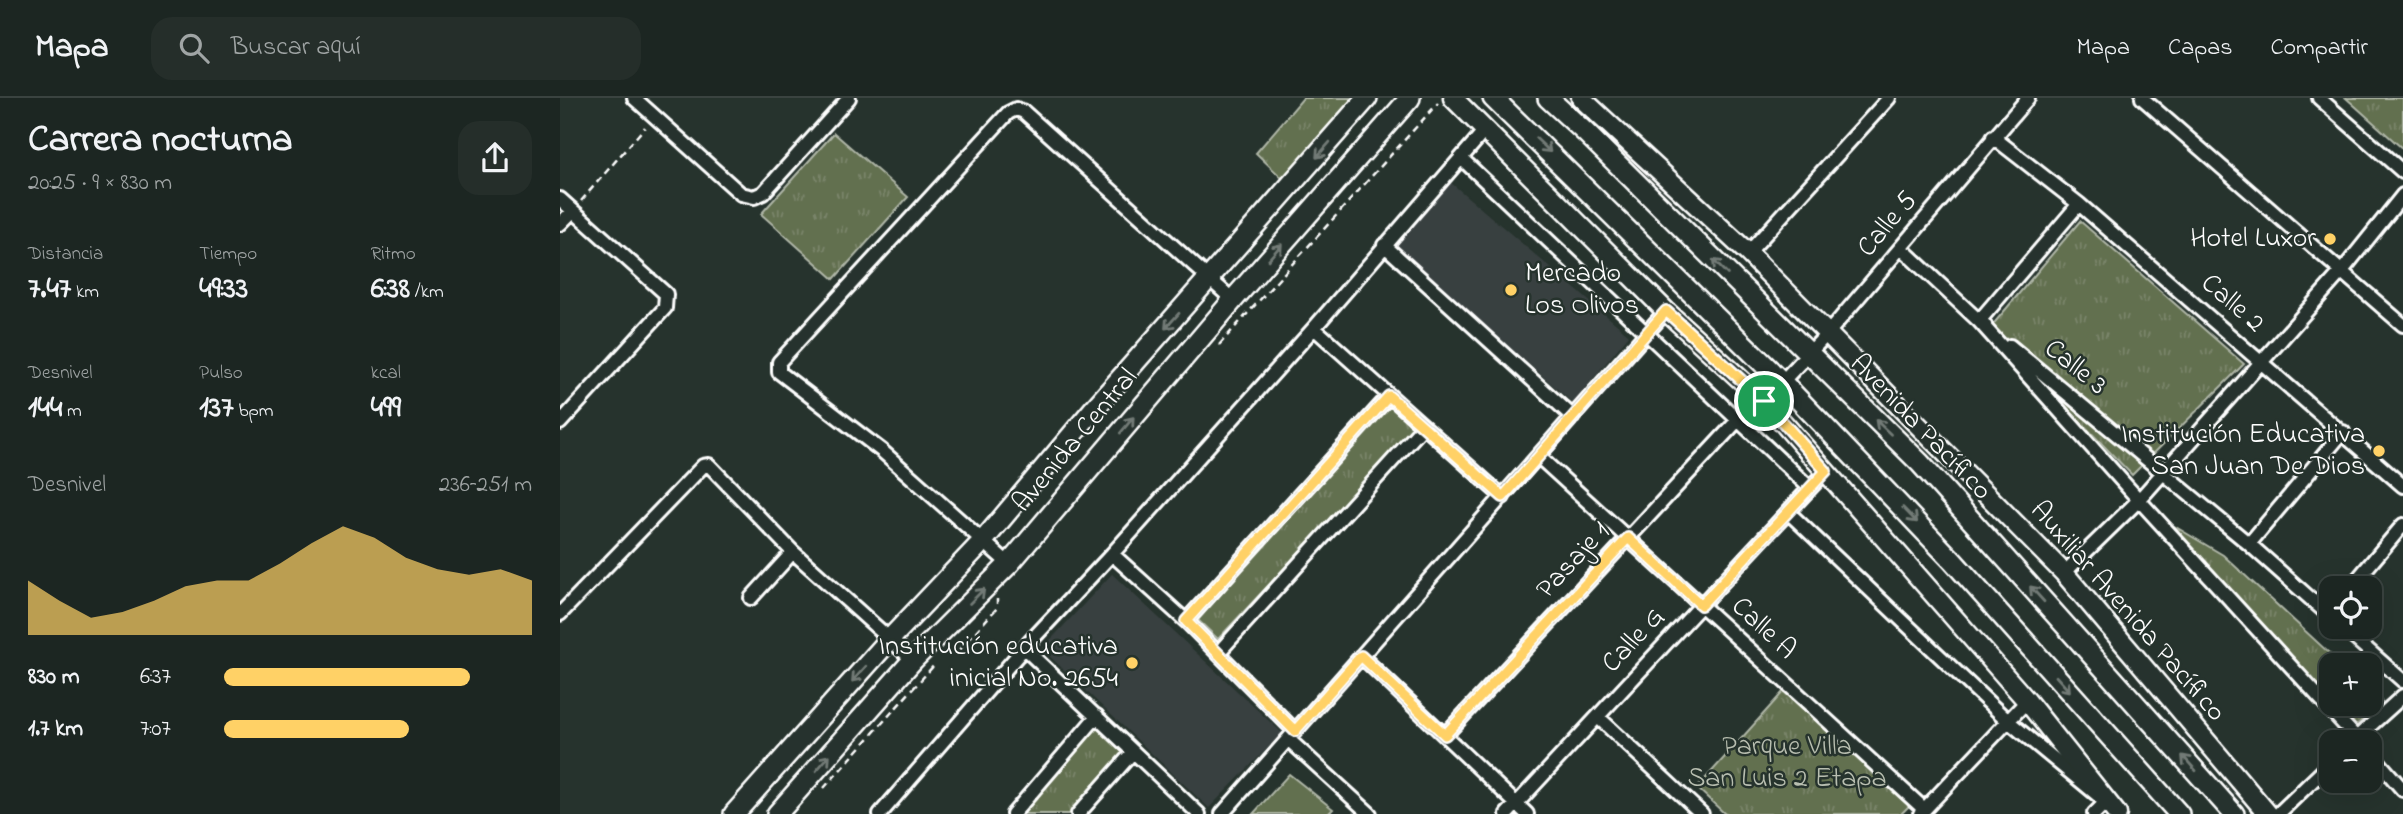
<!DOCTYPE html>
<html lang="es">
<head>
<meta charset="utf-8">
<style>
	:root { --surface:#1c2622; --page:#252e2a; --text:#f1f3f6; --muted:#a0a5a5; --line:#3a4340; --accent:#ffd166 }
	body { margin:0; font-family:"Indie Flower",sans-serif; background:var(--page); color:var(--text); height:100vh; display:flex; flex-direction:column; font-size:26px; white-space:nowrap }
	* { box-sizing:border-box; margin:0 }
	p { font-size:23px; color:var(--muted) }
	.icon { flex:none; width:38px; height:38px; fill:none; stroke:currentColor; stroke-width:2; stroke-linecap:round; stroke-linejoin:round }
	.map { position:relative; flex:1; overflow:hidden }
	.details { display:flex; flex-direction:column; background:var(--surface); width:560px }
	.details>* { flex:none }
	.tools { position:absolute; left:1759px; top:478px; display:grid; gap:14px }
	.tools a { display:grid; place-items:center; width:63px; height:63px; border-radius:14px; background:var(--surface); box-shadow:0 7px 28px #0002,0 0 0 2px var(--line); font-size:35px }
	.pin { position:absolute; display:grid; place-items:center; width:60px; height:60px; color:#fff; margin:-30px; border:4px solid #fff; border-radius:50%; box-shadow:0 2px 7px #0007 }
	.round { display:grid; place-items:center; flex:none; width:74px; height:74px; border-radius:21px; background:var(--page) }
	.headline { display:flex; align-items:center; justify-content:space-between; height:119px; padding:0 28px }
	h1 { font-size:38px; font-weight:700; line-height:52px }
	.figures { display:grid; grid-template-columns:repeat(3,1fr); gap:10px; height:119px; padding:7px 28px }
	.figures div { display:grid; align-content:center }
	.figures b { font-size:30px; font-weight:700 }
	.figures small { font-size:19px; font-weight:400 }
	.figures p { font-size:19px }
	.chart { height:196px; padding:14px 28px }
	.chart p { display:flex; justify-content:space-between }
	.chart svg { width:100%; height:126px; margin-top:7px; fill:var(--accent); opacity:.7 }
	ul { padding:0 28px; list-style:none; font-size:23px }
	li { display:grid; grid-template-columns:112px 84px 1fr; align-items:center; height:52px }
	li i { height:18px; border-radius:9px; background:var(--accent) }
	header { display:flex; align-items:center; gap:42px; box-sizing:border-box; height:98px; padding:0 35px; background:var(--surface); border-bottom:2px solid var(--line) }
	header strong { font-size:33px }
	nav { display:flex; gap:38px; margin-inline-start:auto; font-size:24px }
	.search { width:490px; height:63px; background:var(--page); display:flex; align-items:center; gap:18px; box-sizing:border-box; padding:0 24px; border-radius:21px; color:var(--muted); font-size:26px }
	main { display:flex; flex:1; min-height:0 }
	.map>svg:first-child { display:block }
</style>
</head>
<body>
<header>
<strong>Mapa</strong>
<div class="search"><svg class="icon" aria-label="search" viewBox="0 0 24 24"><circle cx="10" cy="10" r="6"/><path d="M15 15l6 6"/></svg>Buscar aquí</div>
<nav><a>Mapa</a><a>Capas</a><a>Compartir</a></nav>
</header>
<main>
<section class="details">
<div class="headline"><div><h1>Carrera nocturna</h1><p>20:25 · 9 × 830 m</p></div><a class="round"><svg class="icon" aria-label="share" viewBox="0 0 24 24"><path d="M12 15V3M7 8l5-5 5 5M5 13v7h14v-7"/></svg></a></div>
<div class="figures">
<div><p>Distancia</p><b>7.47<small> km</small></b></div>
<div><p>Tiempo</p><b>49:33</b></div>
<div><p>Ritmo</p><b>6:38<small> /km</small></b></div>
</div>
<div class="figures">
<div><p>Desnivel</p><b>144<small> m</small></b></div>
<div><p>Pulso</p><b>137<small> bpm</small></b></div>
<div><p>kcal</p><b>499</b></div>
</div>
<div class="chart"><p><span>Desnivel</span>236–251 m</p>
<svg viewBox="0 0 160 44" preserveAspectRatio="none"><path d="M0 44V25L10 32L20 38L30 36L40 32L50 27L60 25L70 25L80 19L90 12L100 6L110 10L120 17L130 21L140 23L150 21L160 25V44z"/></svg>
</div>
<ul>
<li><b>830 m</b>6:37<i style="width:80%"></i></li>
<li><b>1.7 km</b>7:07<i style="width:60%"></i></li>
</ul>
</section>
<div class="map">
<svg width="1843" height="716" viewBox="0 0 1843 716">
	<defs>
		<pattern id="park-tufts" width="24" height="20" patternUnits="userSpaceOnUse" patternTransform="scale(1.75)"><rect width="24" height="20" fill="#626f50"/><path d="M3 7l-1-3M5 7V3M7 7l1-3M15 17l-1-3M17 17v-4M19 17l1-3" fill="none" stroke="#7a856a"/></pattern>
	</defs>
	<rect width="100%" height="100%" fill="#26332d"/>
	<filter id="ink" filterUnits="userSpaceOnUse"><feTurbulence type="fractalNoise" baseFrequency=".0143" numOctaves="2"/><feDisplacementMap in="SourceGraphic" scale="14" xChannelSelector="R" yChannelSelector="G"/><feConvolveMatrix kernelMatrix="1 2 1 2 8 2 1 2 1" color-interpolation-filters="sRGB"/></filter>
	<g filter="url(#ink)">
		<!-- built -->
		<path fill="#394141" d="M 890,84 L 1069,237 L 1013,305 L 835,147 Z
			M 552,476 L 722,635 L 649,710 L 482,551 Z"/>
		<!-- park -->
		<path fill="url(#park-tufts)" stroke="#b0b7a8" stroke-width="2" d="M 743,0 L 795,0 L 724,82 L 696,55 Z
			M 1786,0 L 1843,0 L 1843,51 Z
			M 274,35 L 348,99 L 274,181 L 201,116 Z
			M 1520,123 L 1684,266 L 1572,377 L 1430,230 Z
			M 829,305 L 856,330 L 658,541 L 638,522 Z
			M 1609,425 L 1663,457 L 1782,567 L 1771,567 L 1771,601 Z
			M 1810,592 L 1821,603 L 1796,628 L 1775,606 L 1810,606 Z
			M 1224,593 L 1349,708 L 1341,716 L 1165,716 L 1137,690 Z
			M 537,625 L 566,655 L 511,716 L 460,716 Z"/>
		<!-- pitch -->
		<path fill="#626f50" stroke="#b0b7a8" stroke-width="2" d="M 729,676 L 773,711 L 768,716 L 693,716 Z"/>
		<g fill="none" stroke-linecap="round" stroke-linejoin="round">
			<!-- minor casing -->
			<g stroke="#fff" stroke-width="18">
				<path id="minor" d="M 74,0 L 181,96 L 194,99 L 203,95 L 289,0
					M 1582,0 L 1843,227
					M 1759,0 L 1843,74
					M 1433,39 L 1519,106 L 1843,388
					M 901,60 L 1250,390
					M 0,101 L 106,196 L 105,210 L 0,325
					M 0,126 L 13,113
					M 824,147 L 1013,319
					M 1341,150 L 1419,223 L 1579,402 L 1800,644
					M 1188,155 L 1329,0
					M 1425,227 L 1419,223 L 1519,106
					M 754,230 L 943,399
					M 1450,248 L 1689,446 L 1771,519
					M 1204,303 L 1268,235 L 1468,0
					M 978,358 L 1364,711
					M 1228,414 L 1448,623 L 1546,704 L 1534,716
					M 1689,446 L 1783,334
					M 552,456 L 626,523 L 735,633
					M 449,466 L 322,353 L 219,274 L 219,264 L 448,15 L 456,11 L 464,14 L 673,202
					M 1504,475 L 1579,402 L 1782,173 L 1843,97
					M 1790,490 L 1843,427
					M 191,500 L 233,454
					M 0,516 L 143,368 L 149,367 L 233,454 L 353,562
					M 626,523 L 829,298
					M 1781,528 L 1843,583
					M 464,550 L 639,716
					M 658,555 L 863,329
					M 801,558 L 967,716
					M 1038,619 L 1142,716
					M 885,637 L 1179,321
					M 728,641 L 810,716
					M 1792,644 L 1843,598
					M 1810,654 L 1843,692
					M 320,716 L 464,550 L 552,456 L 754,230 L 926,31
					M 453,716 L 537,618
					M 518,716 L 573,654
					M 662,716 L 1106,213
					M 947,716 L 1266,373
					M 1360,716 L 1467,603
					M 1718,716 L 1771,665"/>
			</g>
			<!-- secondary casing -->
			<g stroke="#fff" stroke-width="23">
				<path id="secondary" d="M 893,0 L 1106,213 L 1204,303 L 1467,603 L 1557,716
					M 1021,0 L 1188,155 L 1504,475 L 1708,716"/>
			</g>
			<!-- primary casing -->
			<g stroke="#fff" stroke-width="24">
				<path id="primary" d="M 933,0 L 1222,284 L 1393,463 L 1619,716
					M 988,0 L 1026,35 L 1360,365 L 1674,716
					M 174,716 L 330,541 L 423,443 L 532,313 L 807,0
					M 217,716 L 353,562 L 449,466 L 673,202 L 850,0"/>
			</g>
			<!-- path -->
			<path stroke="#fff" stroke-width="2.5" stroke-dasharray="7 5" stroke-linecap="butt" d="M 21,103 L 85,29
				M 659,247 L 878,5
				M 388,552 L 398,553 L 437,510 L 437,501
				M 264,690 L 376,565"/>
			<!-- minor -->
			<use href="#minor" stroke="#26332d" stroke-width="12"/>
			<!-- secondary -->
			<use href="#secondary" stroke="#26332d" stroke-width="18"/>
			<!-- primary -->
			<use href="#primary" stroke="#26332d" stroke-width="19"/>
		</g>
		<!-- one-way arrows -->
		<defs><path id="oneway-shaft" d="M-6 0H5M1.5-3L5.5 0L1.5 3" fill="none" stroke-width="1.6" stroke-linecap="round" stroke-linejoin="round" transform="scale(1.75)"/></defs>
		<g stroke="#727a76">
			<use href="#oneway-shaft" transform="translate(983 47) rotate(44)"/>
			<use href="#oneway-shaft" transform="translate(763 52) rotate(131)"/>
			<use href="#oneway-shaft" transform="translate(715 154) rotate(-49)"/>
			<use href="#oneway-shaft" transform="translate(1160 169) rotate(-135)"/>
			<use href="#oneway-shaft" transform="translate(612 223) rotate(132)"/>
			<use href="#oneway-shaft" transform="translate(567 327) rotate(-50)"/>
			<use href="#oneway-shaft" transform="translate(1323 329) rotate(-136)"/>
			<use href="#oneway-shaft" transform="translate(1350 417) rotate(46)"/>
			<use href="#oneway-shaft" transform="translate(1477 496) rotate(-132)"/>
			<use href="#oneway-shaft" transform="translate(417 498) rotate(-45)"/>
			<use href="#oneway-shaft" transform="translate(299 576) rotate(132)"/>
			<use href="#oneway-shaft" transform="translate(1503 586) rotate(48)"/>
			<use href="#oneway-shaft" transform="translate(263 665) rotate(-49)"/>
			<use href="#oneway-shaft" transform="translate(1629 665) rotate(-132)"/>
		</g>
	</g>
	<g fill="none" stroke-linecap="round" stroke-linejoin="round" filter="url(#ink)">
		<!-- route casing -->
		<g stroke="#fff" stroke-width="14">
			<path id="route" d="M 1106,213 L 1204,303 L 1266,373 L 1141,507 L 1068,440 L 885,637 L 801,558 L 735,633 L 626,523 L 829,298 L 943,399 Z"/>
		</g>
		<!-- route -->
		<use href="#route" stroke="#ffd166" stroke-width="9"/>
	</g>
	<!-- markers -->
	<g fill="#ffd166" stroke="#26332d" stroke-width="2.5">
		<circle cx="1770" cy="141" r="7"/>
		<circle cx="951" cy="192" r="7"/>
		<circle cx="1819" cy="353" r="7"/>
		<circle cx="572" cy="565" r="7"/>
	</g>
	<g text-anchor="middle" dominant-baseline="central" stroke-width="5" stroke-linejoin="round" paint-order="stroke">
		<!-- street labels -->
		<g font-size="28" fill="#fff" stroke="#26332d">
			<text transform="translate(1328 127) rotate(-50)">Calle 5</text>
			<text transform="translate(1672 206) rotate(41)">Calle 2</text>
			<text transform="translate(1515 270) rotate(39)">Calle 3</text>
			<text transform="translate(1360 330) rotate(46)">Avenida Pacífico</text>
			<text transform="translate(516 343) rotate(-50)">Avenida Central</text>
			<text transform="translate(1014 463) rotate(-47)">Pasaje 1</text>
			<text transform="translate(1567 514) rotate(49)">Auxiliar Avenida Pacífico</text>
			<text transform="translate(1203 531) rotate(43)">Calle A</text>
			<text transform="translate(1074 543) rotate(-47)">Calle G</text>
		</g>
		<!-- poi labels -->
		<g font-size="28" fill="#fff" stroke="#26332d" text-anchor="end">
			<text x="1756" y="141">Hotel Luxor</text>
			<text x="965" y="176" text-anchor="start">Mercado<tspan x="965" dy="32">Los Olivos</tspan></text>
			<text x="1805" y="337">Institución Educativa<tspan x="1805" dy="32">San Juan De Dios</tspan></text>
			<text x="558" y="549">Institución educativa<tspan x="558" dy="32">inicial No. 2654</tspan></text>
		</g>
		<!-- park labels -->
		<g font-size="28" fill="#b8beb0" stroke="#26332d">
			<text x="1227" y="649">Parque Villa<tspan x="1227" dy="32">San Luis 2 Etapa</tspan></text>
		</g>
	</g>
</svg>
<div class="tools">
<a><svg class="icon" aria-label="locate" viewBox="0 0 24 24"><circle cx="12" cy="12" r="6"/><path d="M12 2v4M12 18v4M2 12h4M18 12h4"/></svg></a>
<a>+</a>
<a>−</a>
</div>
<div class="pin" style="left:1204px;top:303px;background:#1e9e55"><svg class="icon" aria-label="arrive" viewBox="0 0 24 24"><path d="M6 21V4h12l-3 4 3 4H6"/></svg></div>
</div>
</main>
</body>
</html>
